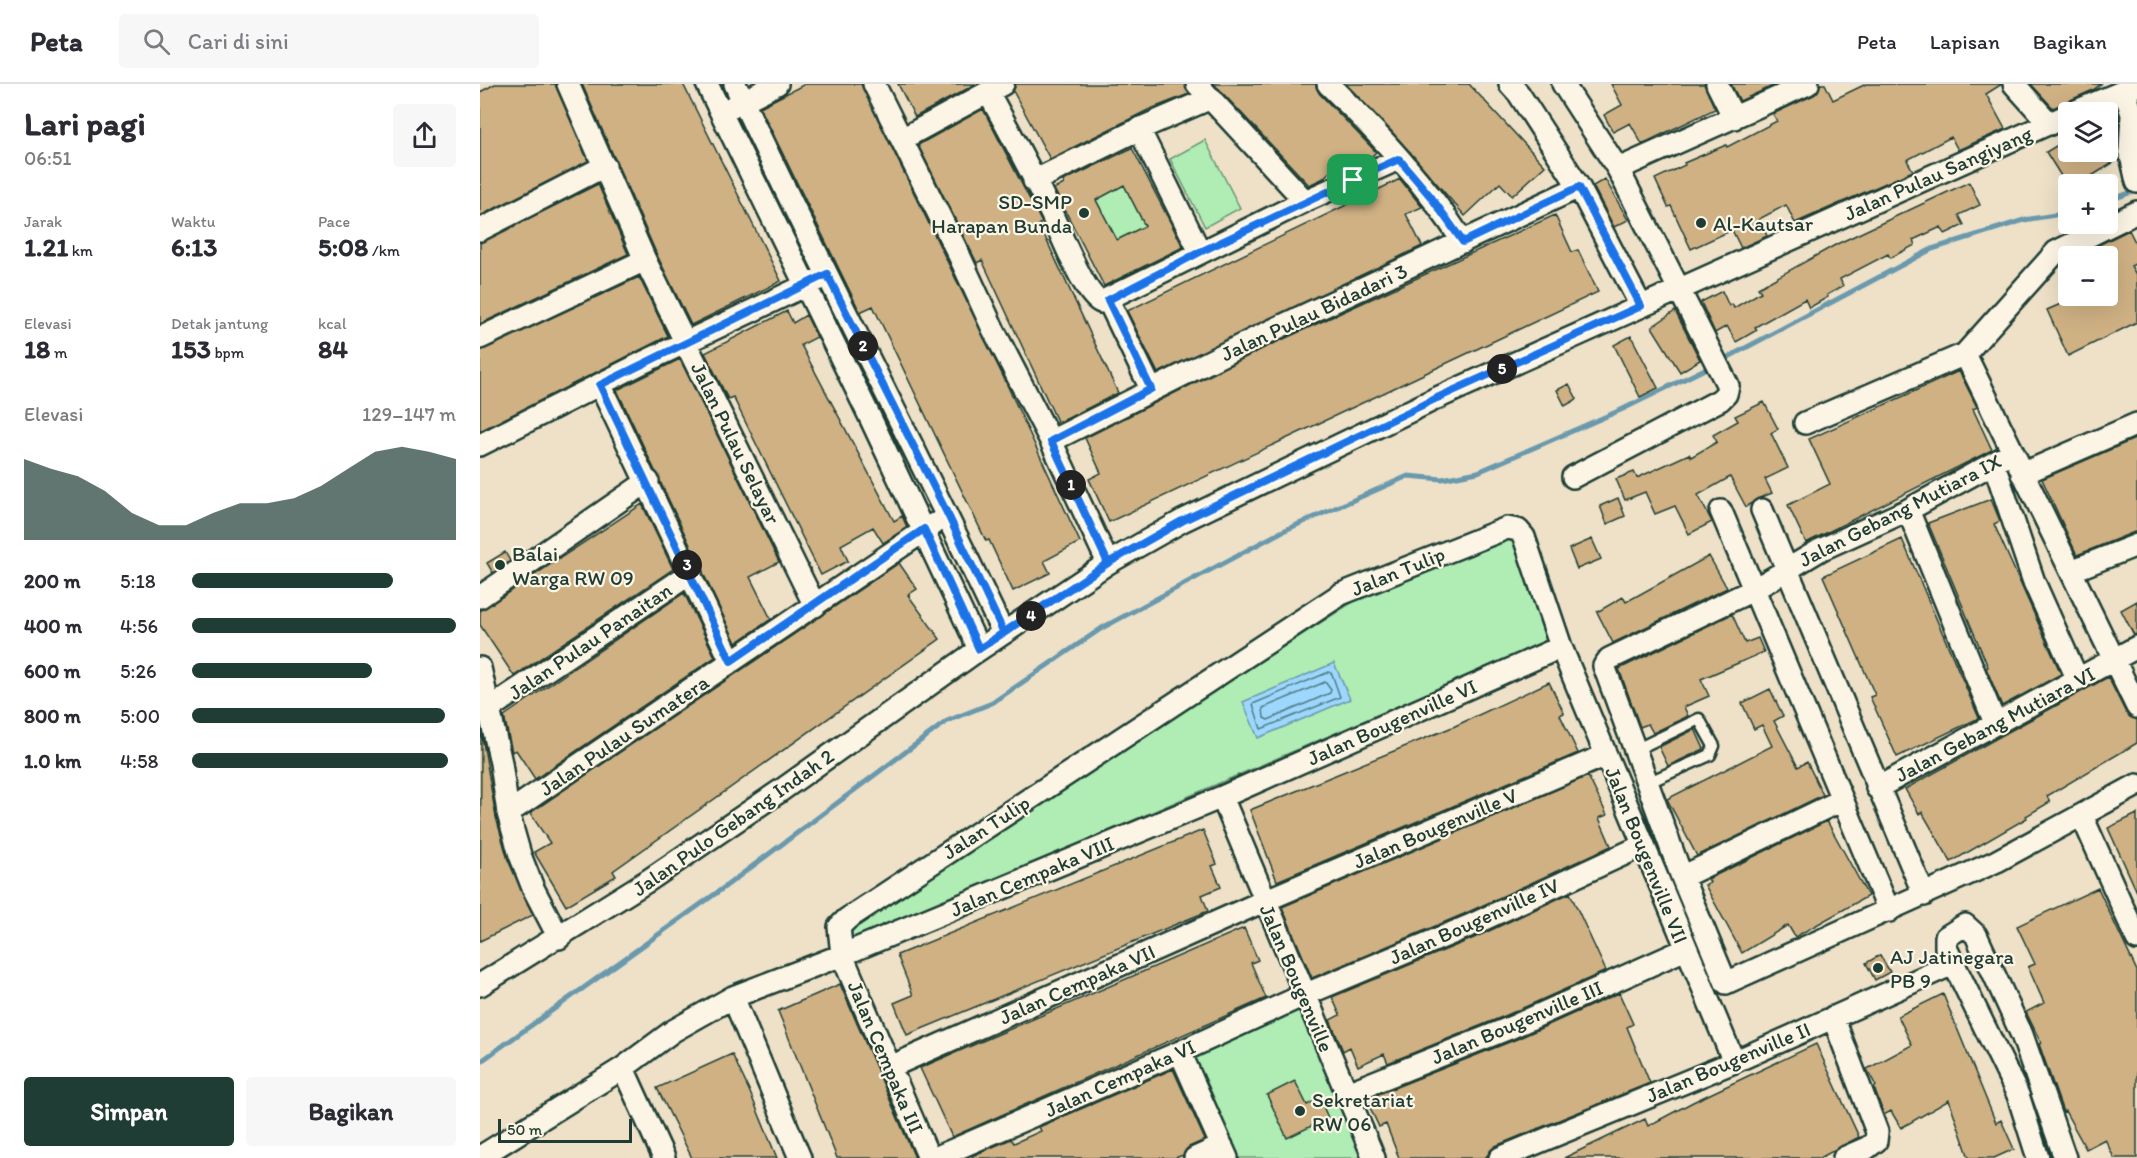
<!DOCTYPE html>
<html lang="id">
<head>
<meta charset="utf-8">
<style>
	:root { --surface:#fff; --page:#f7f7f7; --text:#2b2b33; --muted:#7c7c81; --line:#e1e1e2; --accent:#1f3d34 }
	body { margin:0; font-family:Itim,sans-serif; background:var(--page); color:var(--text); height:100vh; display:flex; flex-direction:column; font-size:22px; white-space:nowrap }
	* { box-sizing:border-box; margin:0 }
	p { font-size:20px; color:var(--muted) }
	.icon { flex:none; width:33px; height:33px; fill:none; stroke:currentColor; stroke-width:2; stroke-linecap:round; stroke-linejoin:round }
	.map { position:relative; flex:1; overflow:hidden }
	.side { display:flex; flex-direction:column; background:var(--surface); width:480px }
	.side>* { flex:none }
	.controls { position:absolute; left:1578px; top:18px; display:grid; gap:12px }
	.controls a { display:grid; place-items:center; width:60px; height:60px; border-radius:6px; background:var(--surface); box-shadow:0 6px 24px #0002; font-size:30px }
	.scale { position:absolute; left:18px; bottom:15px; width:134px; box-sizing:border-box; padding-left:6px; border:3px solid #1f3d34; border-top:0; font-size:16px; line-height:21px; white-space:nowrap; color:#1f3d34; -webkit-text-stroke:4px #fcf5e5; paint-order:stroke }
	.pin { position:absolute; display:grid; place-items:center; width:51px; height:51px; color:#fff; margin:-26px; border-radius:12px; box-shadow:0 3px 9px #0006 }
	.km { position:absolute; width:30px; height:30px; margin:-15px; border-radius:50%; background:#222; color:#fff; font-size:16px; line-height:30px; text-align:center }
	.round { display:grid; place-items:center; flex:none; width:63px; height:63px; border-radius:6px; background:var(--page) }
	.head { display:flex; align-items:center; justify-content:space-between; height:102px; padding:0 24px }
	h1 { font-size:33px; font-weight:700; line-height:45px }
	.metrics { display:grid; grid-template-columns:repeat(3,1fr); gap:9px; height:102px; padding:6px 24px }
	.metrics div { display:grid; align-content:center }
	.metrics b { font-size:26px; font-weight:700 }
	.metrics small { font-size:16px; font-weight:400 }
	.metrics p { font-size:16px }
	.chart { height:168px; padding:12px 24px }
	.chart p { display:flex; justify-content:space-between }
	.chart svg { width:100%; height:108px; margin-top:6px; fill:var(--accent); opacity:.7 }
	.button { display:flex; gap:12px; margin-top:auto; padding:12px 24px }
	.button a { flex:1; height:69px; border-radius:6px; background:var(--accent); color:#fff; font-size:24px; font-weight:700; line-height:69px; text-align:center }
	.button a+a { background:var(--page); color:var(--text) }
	ul { padding:0 24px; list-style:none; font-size:20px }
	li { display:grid; grid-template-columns:96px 72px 1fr; align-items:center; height:45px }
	li i { height:15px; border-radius:8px; background:var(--accent) }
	header { display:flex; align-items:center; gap:36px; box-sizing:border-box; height:84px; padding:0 30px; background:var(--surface); border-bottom:2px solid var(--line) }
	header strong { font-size:28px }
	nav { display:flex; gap:33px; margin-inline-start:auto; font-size:21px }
	.search { width:420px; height:54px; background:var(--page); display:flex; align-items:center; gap:15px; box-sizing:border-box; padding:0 21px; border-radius:6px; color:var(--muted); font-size:22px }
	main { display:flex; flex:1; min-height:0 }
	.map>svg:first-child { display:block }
</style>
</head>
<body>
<header>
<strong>Peta</strong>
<div class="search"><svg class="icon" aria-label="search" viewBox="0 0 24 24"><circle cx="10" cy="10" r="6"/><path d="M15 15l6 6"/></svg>Cari di sini</div>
<nav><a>Peta</a><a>Lapisan</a><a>Bagikan</a></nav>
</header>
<main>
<section class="side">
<div class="head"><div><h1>Lari pagi</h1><p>06:51</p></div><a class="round"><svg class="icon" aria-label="share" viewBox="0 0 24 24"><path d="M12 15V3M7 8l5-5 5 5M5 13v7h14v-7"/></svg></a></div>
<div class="metrics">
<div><p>Jarak</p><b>1.21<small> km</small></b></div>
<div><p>Waktu</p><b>6:13</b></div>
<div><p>Pace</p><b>5:08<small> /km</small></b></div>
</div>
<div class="metrics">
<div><p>Elevasi</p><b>18<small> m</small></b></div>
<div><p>Detak jantung</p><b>153<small> bpm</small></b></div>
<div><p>kcal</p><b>84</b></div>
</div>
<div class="chart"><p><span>Elevasi</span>129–147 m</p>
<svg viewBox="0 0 160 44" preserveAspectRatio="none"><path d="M0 44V11L10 15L20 18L30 24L40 33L50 38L60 38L70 33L80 29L90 29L100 27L110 22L120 15L130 8L140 6L150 8L160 11V44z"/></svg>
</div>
<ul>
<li><b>200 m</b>5:18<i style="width:76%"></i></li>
<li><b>400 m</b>4:56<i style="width:100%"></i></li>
<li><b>600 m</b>5:26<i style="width:68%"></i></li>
<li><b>800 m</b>5:00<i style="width:96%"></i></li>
<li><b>1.0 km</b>4:58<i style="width:97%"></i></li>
</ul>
<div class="button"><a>Simpan</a><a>Bagikan</a></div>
</section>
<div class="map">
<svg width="1657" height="1074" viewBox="0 0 1657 1074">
	<rect width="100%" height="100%" fill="#eee1c8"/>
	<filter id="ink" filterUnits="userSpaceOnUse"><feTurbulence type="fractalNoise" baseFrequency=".0167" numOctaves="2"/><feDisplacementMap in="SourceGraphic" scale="12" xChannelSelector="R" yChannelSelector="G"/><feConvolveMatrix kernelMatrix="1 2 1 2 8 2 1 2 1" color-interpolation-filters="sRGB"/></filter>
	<g filter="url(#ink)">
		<!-- green -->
		<path fill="#afedb4" stroke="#679574" stroke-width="1.5" d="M 725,56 L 760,124 L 725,143 L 690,75 Z
			M 644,101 L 665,142 L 637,156 L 616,116 Z
			M 1028,441 L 1073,555 L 369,859 L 364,845 L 907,496 Z
			M 824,911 L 894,1074 L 746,1074 L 700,968 Z"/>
		<!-- water -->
		<path fill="#9dd7fd" stroke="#6b99ad" stroke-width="1.5" d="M 854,579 L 870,615 L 778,654 L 763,618 Z"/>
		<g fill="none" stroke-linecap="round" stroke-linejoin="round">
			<!-- shore -->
			<path stroke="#517b84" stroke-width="1.5" d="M 849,588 L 852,590 L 860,613 L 781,645 L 773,620 Z
				M 845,598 L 851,606 L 850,609 L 788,636 L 784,634 L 783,624 Z"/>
			<!-- stream -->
			<path stroke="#6b99ad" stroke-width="5" d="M 1628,117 L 1657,106
				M 1239,278 L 1452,165 L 1544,136 L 1588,129
				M 0,978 L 242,805 L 467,637 L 512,619 L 622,544 L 803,447 L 928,392 L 962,395 L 998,388 L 1143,325 L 1231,282"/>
		</g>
		<!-- building -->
		<path fill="#cfb184" stroke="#1f3d34" stroke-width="1.5" fill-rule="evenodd" d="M 15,0 L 75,0 L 108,77 L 0,132 L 0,8 Z
			M 102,0 L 203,0 L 301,197 L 211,241 L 177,171 Z
			M 325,0 L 381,0 L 522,290 L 600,458 L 564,477 L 570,489 L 533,507 L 509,456 L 506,457 L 393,222 L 380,228 L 280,23 Z
			M 418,0 L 496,0 L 435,33 Z
			M 536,0 L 705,0 L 709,10 L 668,26 L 570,75 L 533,7 Z
			M 734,0 L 836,0 L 839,9 L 896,68 L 889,75 L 869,84 L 862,77 L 842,95 L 829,101 Z
			M 866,0 L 989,0 L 1065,82 L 1032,112 L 1020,99 L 985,132 L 912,48 Z
			M 1131,0 L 1224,0 L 1235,25 L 1162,60 L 1150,39 L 1133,48 L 1124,31 L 1142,21 Z
			M 1251,0 L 1297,0 L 1260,17 Z
			M 1341,0 L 1345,0 L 1353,16 L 1386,0 L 1522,0 L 1506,10 L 1525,45 L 1478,66 L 1471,53 L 1427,76 L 1433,87 L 1315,139 L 1306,121 L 1279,135 L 1287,152 L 1261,164 L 1252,146 L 1211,165 L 1191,122 L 1188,123 L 1175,95 L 1205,81 L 1204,79 L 1246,61 L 1247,63 L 1297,37 L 1293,30 L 1334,11 Z
			M 1551,0 L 1621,0 L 1613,6 L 1573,24 Z
			M 503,25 L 562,139 L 559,140 L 638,309 L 578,339 L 502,176 L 497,179 L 438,61 Z
			M 1638,28 L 1639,75 L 1610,93 L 1615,100 L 1586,100 L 1566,68 L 1586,56 L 1588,68 L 1628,68 L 1628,34 Z
			M 652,64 L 703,163 L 624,202 L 574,105 L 584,100 L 583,97 ZM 644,101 L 665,142 L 637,156 L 616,116 Z
			M 920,95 L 942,123 L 926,130 L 942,162 L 678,289 L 647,227 Z
			M 1125,95 L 1148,136 L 1134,143 L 1113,102 Z
			M 1489,98 L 1500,121 L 1479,131 L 1484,141 L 1465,150 L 1461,143 L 1433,156 L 1435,161 L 1410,174 L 1408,170 L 1360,195 L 1363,202 L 1347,211 L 1348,213 L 1329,224 L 1325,215 L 1275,243 L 1277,246 L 1256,258 L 1247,242 L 1235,249 L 1221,218 L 1242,207 L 1249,222 L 1252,220 L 1254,224 L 1281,208 L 1278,204 L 1357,160 Z
			M 118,100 L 148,170 L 0,240 L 0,159 Z
			M 1075,131 L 1092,168 L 1098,166 L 1118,208 L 629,438 L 609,395 L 621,389 L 605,354 L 784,264 Z
			M 1649,146 L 1657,162 L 1657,179 L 1651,182 L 1657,192 L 1657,238 L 1588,272 L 1567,226 L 1599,212 L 1628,212 L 1628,172 L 1596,172 Z
			M 159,193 L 188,252 L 0,347 L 0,267 Z
			M 307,227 L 313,239 L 326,231 L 337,253 L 321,261 L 414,437 L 422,432 L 427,443 L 403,459 L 393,443 L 361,461 L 368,477 L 341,491 L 253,313 L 248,315 L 225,269 Z
			M 1195,227 L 1220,276 L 1200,288 L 1172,243 Z
			M 1151,252 L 1178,304 L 1160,313 L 1134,261 Z
			M 200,275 L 299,478 L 270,493 L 291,535 L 256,559 L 137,306 Z
			M 1479,287 L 1497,323 L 1493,325 L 1512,366 L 1326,459 L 1308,421 L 1350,400 L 1329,355 Z
			M 1089,300 L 1097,315 L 1085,322 L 1077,306 Z
			M 1284,318 L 1298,345 L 1291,349 L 1308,384 L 1285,395 L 1292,409 L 1277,415 L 1266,423 L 1250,393 L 1218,411 L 1232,438 L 1209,450 L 1195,422 L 1175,430 L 1165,408 L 1145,416 L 1136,395 L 1154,388 L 1157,394 L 1209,370 L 1211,373 L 1237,358 L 1233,351 L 1258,337 L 1255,332 Z
			M 1657,354 L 1657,447 L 1597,471 L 1562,395 Z
			M 1138,414 L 1145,432 L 1127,440 L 1120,422 Z
			M 1511,415 L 1520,437 L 1514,440 L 1581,590 L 1522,622 L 1506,584 L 1508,583 L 1448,439 Z
			M 162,420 L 193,485 L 34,592 L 0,541 L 0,527 Z
			M 1112,455 L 1121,475 L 1097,485 L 1089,465 Z
			M 1422,455 L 1499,634 L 1417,673 L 1390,613 L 1395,611 L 1343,492 Z
			M 25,468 L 30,477 L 13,489 L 7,479 Z
			M 1229,472 L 1247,504 L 1133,559 L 1117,528 L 1143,513 L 1146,518 Z
			M 419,479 L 437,505 L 428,511 L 460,555 L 133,787 L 136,792 L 86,822 L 54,768 L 70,759 L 50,729 Z
			M 204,509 L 235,573 L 55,695 L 36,666 L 32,668 L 24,632 Z
			M 1657,517 L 1657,550 L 1654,551 L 1641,526 Z
			M 1252,530 L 1265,559 L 1278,554 L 1284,568 L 1221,595 L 1229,612 L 1204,623 L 1208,632 L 1173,649 L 1168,640 L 1160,643 L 1139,585 Z
			M 1628,593 L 1646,629 L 1657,636 L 1657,659 L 1567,712 L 1570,718 L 1546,732 L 1547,734 L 1471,778 L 1442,728 L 1439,730 L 1425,705 Z
			M 1069,598 L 1084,629 L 1080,631 L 1098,669 L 797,797 L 770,726 L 975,642 Z
			M 1290,605 L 1303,632 L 1294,637 L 1318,683 L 1327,678 L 1343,711 L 1217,772 L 1187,715 L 1292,662 L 1282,641 L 1274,645 L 1262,619 Z
			M 1215,645 L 1224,665 L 1188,682 L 1179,663 Z
			M 1,646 L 16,733 L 28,776 L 53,831 L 0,857 Z
			M 1108,692 L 1127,731 L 1119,734 L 1131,762 L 984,830 L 832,894 L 802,823 Z
			M 1657,730 L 1657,808 L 1628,744 Z
			M 1347,737 L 1388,812 L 1315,853 L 1308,841 L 1262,869 L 1225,801 L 1230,798 L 1228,795 Z
			M 723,746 L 737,780 L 732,782 L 741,803 L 722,811 L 728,827 L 427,951 L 414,919 L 433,911 L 417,871 Z
			M 1618,804 L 1657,887 L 1657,1074 L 1634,1074 L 1625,1055 L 1606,1065 L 1585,1027 L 1583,1028 L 1559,960 L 1561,959 L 1546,928 L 1564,919 L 1548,883 L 1555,880 L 1537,842 Z
			M 1090,809 L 1126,887 L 1027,931 L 908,979 L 904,970 L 878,982 L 870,963 L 863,967 L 850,936 L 860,931 L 852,913 L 994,854 Z
			M 764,844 L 778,876 L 771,879 L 786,914 L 472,1053 L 440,984 Z
			M 1400,871 L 1410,888 L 1395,896 L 1386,879 Z
			M 360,900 L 435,1074 L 357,1074 L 298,927 Z
			M 1139,909 L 1153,940 L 1147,943 L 1170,999 L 1015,1062 L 1005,1074 L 919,1074 L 906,1040 L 899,1043 L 886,1015 L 1037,955 Z
			M 1463,910 L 1516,1039 L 1521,1036 L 1534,1065 L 1514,1074 L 1489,1074 L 1469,1016 L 1421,1044 L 1411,1027 L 1404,1031 L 1394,1004 L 1396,1002 L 1387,985 L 1432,961 L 1418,932 Z
			M 1336,960 L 1379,1053 L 1340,1074 L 1084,1074 L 1165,1035 L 1168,1042 L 1213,1018 Z
			M 252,970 L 269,1006 L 297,1074 L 212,1074 L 177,1004 Z
			M 693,985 L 725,1056 L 709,1063 L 703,1071 L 695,1074 L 493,1074 L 492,1072 L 531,1055 L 534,1059 L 561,1047 L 559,1043 Z
			M 815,997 L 827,1021 L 840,1015 L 848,1034 L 807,1054 L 787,1011 Z"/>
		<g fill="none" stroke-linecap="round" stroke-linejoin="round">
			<!-- service casing -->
			<g stroke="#1f3d34" stroke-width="15">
				<path id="service" d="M 1155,666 L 1219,635 L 1234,662 L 1230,671 L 1167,699"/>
			</g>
			<!-- minor casing -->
			<g stroke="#1f3d34" stroke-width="26">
				<path id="minor" d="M 88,0 L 165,176 L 335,522
					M 227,0 L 388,329 L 499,565
					M 255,0 C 341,185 437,365 523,549
					M 394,0 L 479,171 L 514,247 L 571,357 L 628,479
					M 717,0 L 825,117
					M 848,0 C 898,49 946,100 983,158
					M 1030,0 L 1039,10 L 1099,103 L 1161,222
					M 1083,0 L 1138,85 L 1248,302 L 1246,310 L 1240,316 L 1093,393
					M 1237,0 L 1254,34
					M 1534,0 L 1570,40
					M 508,8 C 529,47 551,86 570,127 C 580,146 603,210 621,218 L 825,117 L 919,75
					M 1645,8 L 1652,30 L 1650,67 L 1657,98
					M 252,23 L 297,0
					M 1594,28 L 1656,2
					M 659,45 L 720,168
					M 422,55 L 523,0
					M 1138,85 L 1328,0
					M 554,97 L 659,45 L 731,14
					M 0,146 L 125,82
					M 628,216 L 671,305
					M 0,254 L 165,176
					M 1485,270 L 1657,623
					M 120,301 L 251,577
					M 1325,339 L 1485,270 L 1576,168 L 1657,128
					M 571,357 L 778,253 L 1099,103
					M 0,361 L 162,279 L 339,195
					M 1514,380 L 1554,498 L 1597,594
					M 1542,390 L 1657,340
					M 1282,426 L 1444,811
					M 1428,426 L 1515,639
					M 1241,427 L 1409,827
					M 1591,487 L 1657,461
					M 0,513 L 168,397
					M 0,584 L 21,679 L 28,729 L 40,771 L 53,804 L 79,854
					M 10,624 L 211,489
					M 1397,704 L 1657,563
					M 742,713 L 894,1074
					M 1362,716 L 1202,793 L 1246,899 L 1517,777 L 1657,701
					M 28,729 L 454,440
					M 1602,732 L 1657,855
					M 1202,793 L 1124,582 L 1129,575 L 1273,506 L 1340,466 L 1428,426 L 1532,369
					M 0,901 L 169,796 L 303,705 L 494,569 L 628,479 L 702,437 L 957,314 L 1588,31
					M 253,913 L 320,1074
					M 1353,933 L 1397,1048 L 1396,1057 L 1387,1064 L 1364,1074
					M 700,968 L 747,1074
					M 410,983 L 784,817 L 1126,671
					M 143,984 L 184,1074
					M 867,1009 L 1032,943 L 1206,865
					M 0,1073 L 143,984 L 193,947 L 253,913 L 362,871 L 742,713 L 1081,563
					M 449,1074 L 362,871 L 359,843 L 367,835 L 861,510 L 1027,444 L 1038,446 L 1044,453 L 1081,563 L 1254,978
					M 455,1074 L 700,968 L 824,911 L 989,842 L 1164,761
					M 715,1074 L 742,1062
					M 1020,1074 L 1254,978 L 1475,879
					M 1558,1074 L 1538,1011 L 1466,864 L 1466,853 L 1485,841 L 1496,851 L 1542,951 L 1585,1074"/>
			</g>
			<!-- service -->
			<use href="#service" stroke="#fcf5e5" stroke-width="10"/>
			<!-- minor -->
			<use href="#minor" stroke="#fcf5e5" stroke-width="21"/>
		</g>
	</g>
	<g fill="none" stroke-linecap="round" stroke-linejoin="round" filter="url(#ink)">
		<!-- route casing -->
		<g stroke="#fff" stroke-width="12">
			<path id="route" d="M 873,96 L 720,168 L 628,216 L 671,305 L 571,357 L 628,479 L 524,549 L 469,433 L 347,190 L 120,301 L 251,577 L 444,445 L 499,565 L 628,479 L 702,437 L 957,314 L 1161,222 L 1099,103 L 983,158 L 951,113 L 919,75 L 873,96"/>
		</g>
		<!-- route -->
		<use href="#route" stroke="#1a73e8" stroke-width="8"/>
	</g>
	<!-- markers -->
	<g fill="#1f3d34" stroke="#fcf5e5" stroke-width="2">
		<circle cx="604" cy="129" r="6"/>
		<circle cx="1221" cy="139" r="6"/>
		<circle cx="20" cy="481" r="6"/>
		<circle cx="1398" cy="884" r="6"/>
		<circle cx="820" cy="1027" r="6"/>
	</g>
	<g text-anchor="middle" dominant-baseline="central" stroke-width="4.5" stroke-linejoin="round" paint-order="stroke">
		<!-- street labels -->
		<g font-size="21" fill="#1f3d34" stroke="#fcf5e5">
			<text transform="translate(1458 89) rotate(-24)">Jalan Pulau Sangiyang</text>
			<text transform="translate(834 228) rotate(-25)">Jalan Pulau Bidadari 3</text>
			<text transform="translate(256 359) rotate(64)">Jalan Pulau Selayar</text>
			<text transform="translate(1420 426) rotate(-27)">Jalan Gebang Mutiara IX</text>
			<text transform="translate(918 487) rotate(-22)">Jalan Tulip</text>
			<text transform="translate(110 557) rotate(-34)">Jalan Pulau Panaitan</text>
			<text transform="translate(912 638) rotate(-24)">Jalan Bougenville VI</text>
			<text transform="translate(1515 640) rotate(-28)">Jalan Gebang Mutiara VI</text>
			<text transform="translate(144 651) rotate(-34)">Jalan Pulau Sumatera</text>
			<text transform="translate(253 738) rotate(-35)">Jalan Pulo Gebang Indah 2</text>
			<text transform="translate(506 743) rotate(-33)">Jalan Tulip</text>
			<text transform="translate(955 744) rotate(-23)">Jalan Bougenville V</text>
			<text transform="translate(1167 771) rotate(68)">Jalan Bougenville VII</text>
			<text transform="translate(552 792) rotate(-23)">Jalan Cempaka VIII</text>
			<text transform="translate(994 837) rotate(-24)">Jalan Bougenville IV</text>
			<text transform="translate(817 894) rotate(67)">Jalan Bougenville</text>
			<text transform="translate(597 900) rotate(-24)">Jalan Cempaka VII</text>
			<text transform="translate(1037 938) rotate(-23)">Jalan Bougenville III</text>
			<text transform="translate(406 973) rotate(67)">Jalan Cempaka III</text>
			<text transform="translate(1248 978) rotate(-23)">Jalan Bougenville II</text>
			<text transform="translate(640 994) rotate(-24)">Jalan Cempaka VI</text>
		</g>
		<!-- poi labels -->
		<g font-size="21" fill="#1f3d34" stroke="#fcf5e5" text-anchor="start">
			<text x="592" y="117" text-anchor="end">SD-SMP<tspan x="592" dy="24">Harapan Bunda</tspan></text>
			<text x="1233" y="139">Al-Kautsar</text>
			<text x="32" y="469">Balai<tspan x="32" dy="24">Warga RW 09</tspan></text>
			<text x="1410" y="872">AJ Jatinegara<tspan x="1410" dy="24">PB 9</tspan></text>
			<text x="832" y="1015">Sekretariat<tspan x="832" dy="24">RW 06</tspan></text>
		</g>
	</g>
</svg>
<div class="controls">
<a><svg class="icon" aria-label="layers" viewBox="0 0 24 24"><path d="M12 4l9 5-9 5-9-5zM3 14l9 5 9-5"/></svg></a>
<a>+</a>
<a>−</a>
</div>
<div class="scale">50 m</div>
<div class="pin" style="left:873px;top:96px;background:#1e9e55"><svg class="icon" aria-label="arrive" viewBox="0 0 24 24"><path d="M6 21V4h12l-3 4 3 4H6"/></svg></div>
<b class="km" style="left:591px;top:401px">1</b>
<b class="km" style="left:383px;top:262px">2</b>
<b class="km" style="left:207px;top:481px">3</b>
<b class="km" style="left:551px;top:532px">4</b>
<b class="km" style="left:1022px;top:285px">5</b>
</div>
</main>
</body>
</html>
